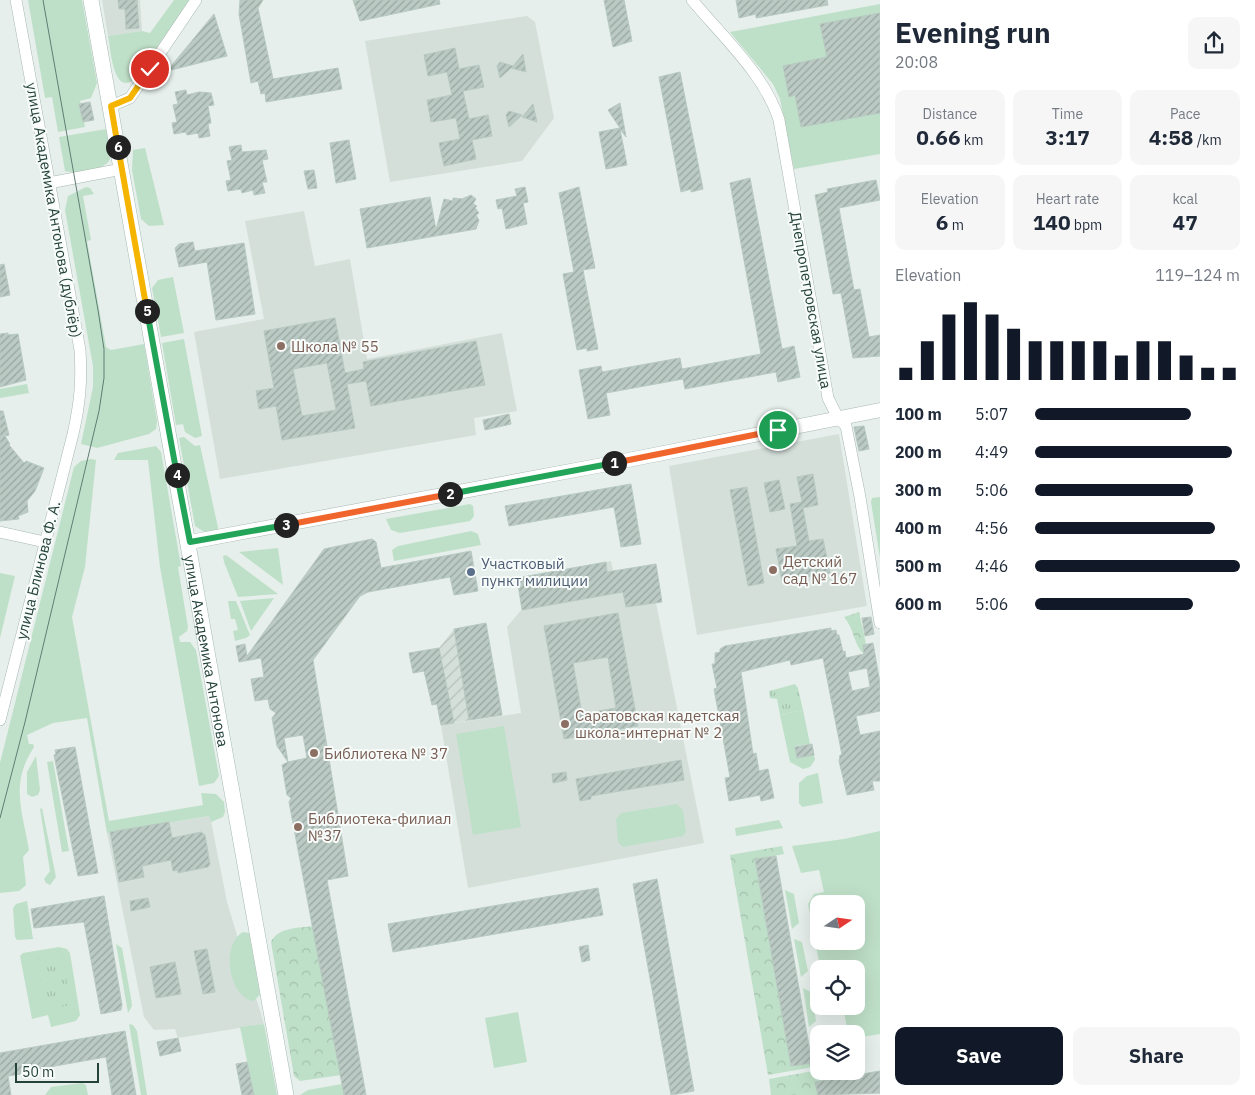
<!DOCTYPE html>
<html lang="en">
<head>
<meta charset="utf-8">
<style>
	:root { --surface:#fff; --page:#f6f6f7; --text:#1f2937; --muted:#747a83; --accent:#111827 }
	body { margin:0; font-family:"IBM Plex Sans",sans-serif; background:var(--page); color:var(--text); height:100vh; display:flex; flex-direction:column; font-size:19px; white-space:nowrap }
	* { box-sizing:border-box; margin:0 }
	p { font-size:16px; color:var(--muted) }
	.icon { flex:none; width:28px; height:28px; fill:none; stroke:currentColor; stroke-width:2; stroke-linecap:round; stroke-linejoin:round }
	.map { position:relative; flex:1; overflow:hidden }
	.side { display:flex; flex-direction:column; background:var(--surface); width:375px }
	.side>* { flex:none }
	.needle { width:32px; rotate:77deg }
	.buttons { position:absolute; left:810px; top:895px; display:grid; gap:10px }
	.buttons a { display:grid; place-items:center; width:55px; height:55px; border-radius:10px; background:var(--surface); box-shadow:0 5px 20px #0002; font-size:25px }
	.scale { position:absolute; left:15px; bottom:12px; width:84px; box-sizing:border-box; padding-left:5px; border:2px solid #24423a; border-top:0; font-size:14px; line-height:18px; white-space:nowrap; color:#24423a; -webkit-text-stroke:4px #f7fbf9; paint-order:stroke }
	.pin { position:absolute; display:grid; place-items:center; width:42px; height:42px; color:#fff; margin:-21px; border:2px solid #fff; border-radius:50%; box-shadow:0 1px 5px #0007 }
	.km { position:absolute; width:25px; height:25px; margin:-12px; border-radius:50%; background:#222; color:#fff; font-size:14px; line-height:25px; text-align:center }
	.round { display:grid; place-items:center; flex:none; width:52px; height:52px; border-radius:10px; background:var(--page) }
	.head { display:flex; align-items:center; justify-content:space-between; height:85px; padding:0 15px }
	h1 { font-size:28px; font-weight:800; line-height:38px }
	.stats { display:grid; grid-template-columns:repeat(3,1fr); gap:8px; height:85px; padding:5px 15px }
	.stats div { display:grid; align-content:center; border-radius:10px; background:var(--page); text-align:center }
	.stats b { font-size:21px; font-weight:800 }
	.stats small { font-size:14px; font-weight:400 }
	.stats p { font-size:14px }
	.chart { height:140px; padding:10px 15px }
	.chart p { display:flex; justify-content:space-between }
	.chart svg { width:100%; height:90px; margin-top:5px; stroke:var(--accent); stroke-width:6 }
	.cta { display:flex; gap:10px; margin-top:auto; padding:10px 15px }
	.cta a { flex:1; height:58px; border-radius:10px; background:var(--accent); color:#fff; font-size:20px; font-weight:800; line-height:58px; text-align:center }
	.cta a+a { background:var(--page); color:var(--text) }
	ul { padding:0 15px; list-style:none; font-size:16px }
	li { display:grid; grid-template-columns:80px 60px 1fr; align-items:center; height:38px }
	li i { height:12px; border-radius:6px; background:var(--accent) }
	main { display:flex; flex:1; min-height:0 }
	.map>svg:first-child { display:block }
</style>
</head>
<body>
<main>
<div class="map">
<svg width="880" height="1095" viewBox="0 0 880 1095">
	<defs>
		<pattern id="industrial-furrows" width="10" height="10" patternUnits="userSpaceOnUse" patternTransform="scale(1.25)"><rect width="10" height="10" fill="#d4dfda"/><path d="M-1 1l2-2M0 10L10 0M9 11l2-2" fill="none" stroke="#b6c1bc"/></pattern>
		<pattern id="forest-crowns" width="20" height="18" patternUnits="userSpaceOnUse" patternTransform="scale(1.25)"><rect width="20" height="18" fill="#bfe0c8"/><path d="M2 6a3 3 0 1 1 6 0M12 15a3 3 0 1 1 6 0" fill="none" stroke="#a4c1ad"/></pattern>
		<pattern id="park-tufts" width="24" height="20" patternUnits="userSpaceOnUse" patternTransform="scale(1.25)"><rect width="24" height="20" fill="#bfe0c8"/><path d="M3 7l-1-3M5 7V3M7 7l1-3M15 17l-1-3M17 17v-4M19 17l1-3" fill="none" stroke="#a4c1ad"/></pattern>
		<pattern id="building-hatch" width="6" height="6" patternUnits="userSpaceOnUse" patternTransform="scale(1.25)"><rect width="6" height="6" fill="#bbcac4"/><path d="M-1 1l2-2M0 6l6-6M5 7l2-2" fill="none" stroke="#98a6a0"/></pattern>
	</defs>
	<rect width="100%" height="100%" fill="#e6efeb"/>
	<!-- built -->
	<path fill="#d4dfda" d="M 102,0 L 140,0 L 142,31 L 108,36 Z
		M 527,16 L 535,22 L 554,118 L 522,161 L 390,182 L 365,41 Z
		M 304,211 L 315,266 L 350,259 L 367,359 L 502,333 L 517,411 L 474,418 L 476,435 L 220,479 L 194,332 L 264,319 L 245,221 Z
		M 839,434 L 867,606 L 697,635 L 669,466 Z
		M 611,561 L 615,580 L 621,579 L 620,570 L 656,564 L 662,602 L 656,603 L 704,843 L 468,888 L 441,725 L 521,713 L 507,627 L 522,609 L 517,578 Z
		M 210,816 L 227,902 L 264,1024 L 178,1038 L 175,1029 L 154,1030 L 144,1017 L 107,833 Z"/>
	<!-- industrial -->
	<path fill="url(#industrial-furrows)" d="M 486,623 L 502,715 L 441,725 L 437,704 L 432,705 L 424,671 L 413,673 L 409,653 L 439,648 L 454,629 Z"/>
	<!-- green -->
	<path fill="#bfe0c8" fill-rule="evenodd" d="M 28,0 L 82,0 L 97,83 L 91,98 L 80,101 L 85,127 L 58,132 L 52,97 L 45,98 Z
		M 174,0 L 190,0 L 137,77 C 113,100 111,50 108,36 L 142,31 L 150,33 Z
		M 880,4 L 880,154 L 794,169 L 780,99 L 773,84 L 730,32 Z
		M 106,129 C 107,137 111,148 111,156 C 109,171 76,174 65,171 L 59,137 Z
		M 145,148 L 164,225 L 149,226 L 141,219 L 132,170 L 133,150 Z
		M 86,187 L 90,188 L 94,194 L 83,196 L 91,240 L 87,241 L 106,347 L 111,350 L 144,344 L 157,421 L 156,429 L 149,434 L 97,448 L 81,444 L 93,387 L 93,366 L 65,210 L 68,196 Z
		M 173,277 L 184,333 L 161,337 L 152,288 L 158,280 Z
		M 184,339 L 202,436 L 195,438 L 185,432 L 183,424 L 176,425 L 162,343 Z
		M 27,384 L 29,393 L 0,398 L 0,389 Z
		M 184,437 L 195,446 L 200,445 L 219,532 L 206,533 L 195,526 L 179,438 Z
		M 156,446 L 161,452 L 181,566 L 178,567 L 188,627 L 187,631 L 179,637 L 180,642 L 190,642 L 196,650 L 219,776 L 214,783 L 199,786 L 160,567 L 148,460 L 114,460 L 118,453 Z
		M 91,459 L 96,460 L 85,567 L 72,617 L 109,821 L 203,805 L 201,793 L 216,794 L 224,802 L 225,812 L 223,817 L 211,822 L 209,816 L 107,833 L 87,718 L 53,723 L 27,735 L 29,744 L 33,744 L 34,747 C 10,784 22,809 29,850 L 23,857 L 26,885 L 19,891 L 0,893 L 0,763 L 74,467 L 81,461 Z
		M 880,497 L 880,558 L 871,502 L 872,498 Z
		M 470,504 L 473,506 L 474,516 L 470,521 L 400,533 L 391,530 L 386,519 Z
		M 471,531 L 478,534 L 481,545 L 394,561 L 392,550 L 398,546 Z
		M 278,548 L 283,585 L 239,552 Z
		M 226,555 L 278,594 L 238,597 L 224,562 L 223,556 Z
		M 0,573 L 15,576 L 0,638 Z
		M 274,598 L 251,631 L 240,601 Z
		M 228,601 L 236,601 L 250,635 L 246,638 L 235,641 L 233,631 L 238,630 L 235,619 L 231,619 Z
		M 803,710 L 810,744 L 795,746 L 797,758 L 814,755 L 815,760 L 810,767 L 803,769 L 790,762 L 780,715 Z
		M 504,726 L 521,827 L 473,835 L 456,734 Z
		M 36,756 L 40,790 L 38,795 L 32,797 L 27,794 L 27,772 Z
		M 53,761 L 69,851 L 62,852 L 47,762 Z
		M 818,773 L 823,803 L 802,807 L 799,803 L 799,783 L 807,776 Z
		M 677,804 L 683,810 L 686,832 L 683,836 L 623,847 L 618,842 L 616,819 L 621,813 Z
		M 42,808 L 56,877 L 50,885 L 46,883 L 44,879 L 50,871 L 40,809 Z
		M 779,820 L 783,828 L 736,836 L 735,828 Z
		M 880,831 L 880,1034 L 856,1038 L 856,1034 L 848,1034 L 843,1006 L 856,1006 L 856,969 L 820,967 L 808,904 L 814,894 L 824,892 L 819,870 L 801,873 L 792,846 L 844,839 ZM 819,904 L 856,904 L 856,941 L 819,941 Z
		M 785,890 L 794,894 L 799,923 L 792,929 Z
		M 27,901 L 33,939 L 17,940 L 15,937 L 13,908 L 16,904 Z
		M 243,932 L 249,933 L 260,995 L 253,1001 C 229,997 220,945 243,932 Z
		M 794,939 L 802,942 L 808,971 L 801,977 Z
		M 116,944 L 122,948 L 131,998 L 132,1006 L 128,1013 Z
		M 59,947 L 67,949 L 70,953 L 80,1015 L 76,1021 L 51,1027 L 48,1015 L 32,1019 L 20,956 L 23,953 Z
		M 803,988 L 811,992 L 816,1021 L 809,1027 Z
		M 518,1012 L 527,1062 L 494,1068 L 485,1018 Z
		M 129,1024 L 133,1025 L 137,1031 L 147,1095 L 141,1095 Z
		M 264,1024 L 277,1095 L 254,1095 L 240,1027 Z
		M 82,1083 L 86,1085 L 88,1095 L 45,1095 L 51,1087 Z
		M 342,1084 L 344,1095 L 300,1095 L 308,1090 Z"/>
	<!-- forest -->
	<path fill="url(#forest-crowns)" d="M 859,612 L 866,644 L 863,645 L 864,654 C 853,644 855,630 844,617 Z
		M 782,846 L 784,854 L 755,860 L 791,1066 L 815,1062 L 812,1040 L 819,1042 L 819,1066 L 768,1075 L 730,855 Z
		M 314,926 L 341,1075 L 300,1081 L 294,1076 L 271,942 C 278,927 299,928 314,926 Z
		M 819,1070 L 831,1071 L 832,1079 L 816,1082 L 818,1095 L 771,1095 L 769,1079 Z"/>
	<!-- park -->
	<path fill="url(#park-tufts)" d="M 795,684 L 798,688 L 803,710 L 780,715 L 777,699 L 770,698 L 769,691 Z
		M 823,941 L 837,941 L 842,969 L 828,969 Z
		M 62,955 L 71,1005 L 46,1009 L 36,959 Z"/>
	<!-- building -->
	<path fill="url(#building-hatch)" stroke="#b8c9c2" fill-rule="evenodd" d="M 118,0 L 137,0 L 139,28 L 126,29 L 125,9 L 119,9 Z
		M 240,0 L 263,0 L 258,8 L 273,79 L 338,68 L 342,89 L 266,102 L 265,93 L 261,94 L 258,81 L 251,83 L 239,14 Z
		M 353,0 L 439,0 L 440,4 L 360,21 Z
		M 604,0 L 624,0 L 632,41 L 613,47 Z
		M 736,0 L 827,0 L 828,5 L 756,18 L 756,14 L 739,18 Z
		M 880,13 L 880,113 L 801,127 L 795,95 L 789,97 L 783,66 L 827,57 L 820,24 Z
		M 214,14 L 227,56 L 167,71 Z
		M 455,48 L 459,69 L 479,65 L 484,87 L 463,91 L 469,119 L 488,115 L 492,136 L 472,140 L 476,159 L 444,166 L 439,143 L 460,139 L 456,118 L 431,122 L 427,100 L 452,95 L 447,72 L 428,76 L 424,55 Z
		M 523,54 L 526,72 L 511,68 L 500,78 L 497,66 L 500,62 L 513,66 Z
		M 680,72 L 703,189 L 691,192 L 691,189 L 681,192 L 659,77 Z
		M 186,90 L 187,95 L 199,92 L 211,93 L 214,105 L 208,106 L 211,123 L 208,124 L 210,136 L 199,138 L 198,133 L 187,135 L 186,132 L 174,134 L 172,123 L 177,122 L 173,105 L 178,104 L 175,92 Z
		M 90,102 L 94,120 L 83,122 L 79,104 Z
		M 620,103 L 626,137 L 620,129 L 627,165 L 606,169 L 599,132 L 620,128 L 608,110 Z
		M 533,104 L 537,122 L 522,117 Z
		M 509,111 L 522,115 L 509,127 L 506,115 Z
		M 349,140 L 356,179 L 336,183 L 330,143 Z
		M 241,145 L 242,152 L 266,150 L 268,159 L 262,160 L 267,182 L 262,182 L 265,193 L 254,195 L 253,190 L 242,193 L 241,189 L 228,191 L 226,181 L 231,180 L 227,161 L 232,160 L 229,147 Z
		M 314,170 L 317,188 L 308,189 L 304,171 Z
		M 750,178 L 782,349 L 794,346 L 800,377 L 778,382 L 776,372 L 685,389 L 683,379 L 606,393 L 610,415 L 588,419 L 579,370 L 601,366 L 602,372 L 680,358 L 682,369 L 761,354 L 730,183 Z
		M 876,180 L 880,200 L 839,208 L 854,290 L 860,289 L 869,337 L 880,335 L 880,356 L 853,358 L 841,293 L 833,294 L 815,195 L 828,192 L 827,189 Z
		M 525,187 L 528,202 L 523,203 L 527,224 L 506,229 L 502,208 L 498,209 L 496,200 L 517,196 L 515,189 Z
		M 579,187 L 595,268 L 583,270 L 598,349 L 587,351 L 587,348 L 577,350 L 563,274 L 574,272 L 559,193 Z
		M 471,195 L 476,199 L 473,204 L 477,206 L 475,208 L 479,213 L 476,215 L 479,220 L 476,229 L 367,248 L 360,209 L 430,197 L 436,230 L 444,199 L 453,201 L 453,198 L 462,199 Z
		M 193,242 L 195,251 L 244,243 L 255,314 L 216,320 L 207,262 L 179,267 L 175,248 L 179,244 Z
		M 4,264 L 10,295 L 0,297 L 0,265 Z
		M 335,318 L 345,373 L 364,369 L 363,362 L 476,341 L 485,385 L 371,406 L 366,381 L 347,384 L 355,428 L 282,440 L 276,406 L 259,409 L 256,391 L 274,388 L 264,331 ZM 327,363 L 336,410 L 302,416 L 293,369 Z
		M 8,333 L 8,335 L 18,334 L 26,380 L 0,387 L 0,334 Z
		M 0,411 L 3,411 L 9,435 L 5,436 L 10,444 L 9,445 L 24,463 L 26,461 L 44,468 L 35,491 L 27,501 L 28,512 L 18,516 L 19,519 L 0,521 Z
		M 509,414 L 511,424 L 485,430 L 483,420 Z
		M 864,426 L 869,449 L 859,451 L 854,427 Z
		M 813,474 L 818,505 L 803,508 L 809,541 L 823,539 L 830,573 L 782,581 L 776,549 L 797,546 L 790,504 L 802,502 L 797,477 Z
		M 779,480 L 785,509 L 770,512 L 764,483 Z
		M 631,484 L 641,544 L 621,547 L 614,507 L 509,526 L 505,506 Z
		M 747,487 L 764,583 L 748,586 L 730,490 Z
		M 372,539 L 376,542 L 381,568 L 471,551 L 478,591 L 454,595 L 450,577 L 368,592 L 360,596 L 313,660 L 348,876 L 327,880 L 366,1095 L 344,1095 L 289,802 L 291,798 L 287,795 L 282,765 L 288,762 L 277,746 L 272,718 L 276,713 L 270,709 L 268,699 L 255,701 L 251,679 L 264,677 L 261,658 L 239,662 L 236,646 L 245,644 L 247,656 L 324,549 ZM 303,735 L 307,758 L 288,762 L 284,738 Z
		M 606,562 L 607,572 L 656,564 L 662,602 L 626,607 L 623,592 L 522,610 L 517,578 Z
		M 618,613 L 638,726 L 564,739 L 544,626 ZM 608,657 L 616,708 L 582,714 L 573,663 Z
		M 871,617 L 874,634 L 865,636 L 862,618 Z
		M 486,623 L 502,715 L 469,720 L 454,629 Z
		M 831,628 L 831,631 L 836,630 L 837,635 L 839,635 L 843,652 L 845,651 L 846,658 L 864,654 L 863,645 L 873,643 L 880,683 L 880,711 L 856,716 L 860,735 L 880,731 L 880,781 L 872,781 L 874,790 L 847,795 L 839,761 L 840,755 L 842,755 L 823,658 L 791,665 L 790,660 L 741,672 L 753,754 L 756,753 L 759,771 L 768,769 L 774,798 L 761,801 L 760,795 L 729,801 L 725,778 L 730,777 L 714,689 L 717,688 L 712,664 L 715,664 L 715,653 L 720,652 L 720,649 L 725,646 ZM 867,668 L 870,687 L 852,691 L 848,672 Z
		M 439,648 L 454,723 L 441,725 L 437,704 L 432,705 L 424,671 L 413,673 L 409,653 Z
		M 812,744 L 814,755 L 797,758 L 795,747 Z
		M 75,747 L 98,873 L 78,876 L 54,755 L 56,754 L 55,750 Z
		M 681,760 L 684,780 L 591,796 L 591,799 L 580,801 L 576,779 Z
		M 566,772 L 567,780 L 553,783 L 552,774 Z
		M 169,822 L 172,838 L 201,832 L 205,835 L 210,864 L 208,867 L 178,873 L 178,870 L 173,871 L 171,860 L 142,866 L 144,877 L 119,882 L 110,832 Z
		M 776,856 L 812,1063 L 791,1066 L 755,859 Z
		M 657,879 L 694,1091 L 671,1095 L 633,884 Z
		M 598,888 L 603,915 L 393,952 L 388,924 Z
		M 104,896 L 122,1005 L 121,1010 L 101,1014 L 84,922 L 34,928 L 31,909 Z
		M 148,898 L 150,907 L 131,911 L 130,901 Z
		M 588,945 L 590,960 L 582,962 L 579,947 Z
		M 207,949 L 215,992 L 203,994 L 194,951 Z
		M 175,962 L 181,994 L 156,998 L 150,967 Z
		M 125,1031 L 136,1095 L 112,1095 L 106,1057 L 21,1072 L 21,1074 L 8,1076 L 11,1095 L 0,1095 L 0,1053 Z
		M 178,1038 L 181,1051 L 160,1056 L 157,1042 Z
		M 247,1062 L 254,1095 L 242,1095 L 236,1064 Z
		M 880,1071 L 880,1093 L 818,1095 L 815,1082 Z"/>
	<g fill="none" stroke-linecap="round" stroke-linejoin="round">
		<!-- minor casing -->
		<g stroke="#a8b8b2" stroke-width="12">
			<path id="minor" d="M 692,0 C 722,36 765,75 779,120 L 828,398 L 838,418 L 846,426 L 860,497 L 880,623
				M 111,106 L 130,98 L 196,0
				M 49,183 L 122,169
				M 0,532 L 45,542
				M 0,720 L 73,434 C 80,403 82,381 80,350 L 16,0"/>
		</g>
		<!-- tertiary casing -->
		<g stroke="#a8b8b2" stroke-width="15">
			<path id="tertiary" d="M 190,542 L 608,464 L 880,410"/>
		</g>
		<!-- secondary casing -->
		<g stroke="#a4bbb3" stroke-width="16">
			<g id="secondary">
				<path id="s1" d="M 91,0 L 286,1095"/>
			</g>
		</g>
		<!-- minor -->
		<use href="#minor" stroke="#fff" stroke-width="11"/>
		<!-- tertiary -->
		<use href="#tertiary" stroke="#fff" stroke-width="14"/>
		<!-- secondary -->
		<use href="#secondary" stroke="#fff" stroke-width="15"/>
		<!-- tram -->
		<path stroke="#5f7d75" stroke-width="1" d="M 0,818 L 25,722 L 99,411 L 104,378 L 104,349 L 98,310 L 43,0"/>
	</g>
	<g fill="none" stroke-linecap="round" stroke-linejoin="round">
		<!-- split-1 casing -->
		<g stroke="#fff" stroke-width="10">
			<path id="split-1" d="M 614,463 L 778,430"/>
		</g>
		<!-- split-2 casing -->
		<g stroke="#fff" stroke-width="10">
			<path id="split-2" d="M 450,494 L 614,463"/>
		</g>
		<!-- split-3 casing -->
		<g stroke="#fff" stroke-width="10">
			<path id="split-3" d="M 286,525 L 450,494"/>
		</g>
		<!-- split-4 casing -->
		<g stroke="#fff" stroke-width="10">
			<path id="split-4" d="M 177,475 L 190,542 L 286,525"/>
		</g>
		<!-- split-5 casing -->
		<g stroke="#fff" stroke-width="10">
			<path id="split-5" d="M 147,311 L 177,475"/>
		</g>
		<!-- split-6 casing -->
		<g stroke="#fff" stroke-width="10">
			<path id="split-6" d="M 118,147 L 147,311"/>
		</g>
		<!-- split-7 casing -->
		<g stroke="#fff" stroke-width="10">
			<path id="split-7" d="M 118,147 L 111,106 L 130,98 L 150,69"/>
		</g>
		<!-- split-1 -->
		<use href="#split-1" stroke="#f0652b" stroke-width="6"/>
		<!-- split-2 -->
		<use href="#split-2" stroke="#22a559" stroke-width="6"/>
		<!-- split-3 -->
		<use href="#split-3" stroke="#f0652b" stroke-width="6"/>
		<!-- split-4 -->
		<use href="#split-4" stroke="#22a559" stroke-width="6"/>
		<!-- split-5 -->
		<use href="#split-5" stroke="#22a559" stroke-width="6"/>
		<!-- split-6 -->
		<use href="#split-6" stroke="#f5b400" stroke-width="6"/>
		<!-- split-7 -->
		<use href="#split-7" stroke="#f5b400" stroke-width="6"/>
	</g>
	<!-- markers -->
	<g fill="#8d6e63" stroke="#f7fbf9" stroke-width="2">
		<circle cx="281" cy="346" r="5"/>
		<circle cx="773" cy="570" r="5"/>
		<circle cx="565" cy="724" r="5"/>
		<circle cx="314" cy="753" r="5"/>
		<circle cx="298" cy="827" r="5"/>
	</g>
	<circle fill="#5c6f8a" stroke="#f7fbf9" stroke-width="2" cx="471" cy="572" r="5"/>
	<g text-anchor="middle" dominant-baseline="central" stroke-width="4" stroke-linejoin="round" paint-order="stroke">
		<!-- street labels -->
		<g font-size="15" fill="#24423a" stroke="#f7fbf9">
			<text transform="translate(54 210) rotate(80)">улица Академика Антонова (дублёр)</text>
			<text transform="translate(811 300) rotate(80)">Днепропетровская улица</text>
			<text transform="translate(38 570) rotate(-76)">улица Блинова Ф. А.</text>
			<text stroke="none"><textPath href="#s1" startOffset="661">улица Академика Антонова</textPath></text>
		</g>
		<!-- education labels -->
		<g font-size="15" fill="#785e54" stroke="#f7fbf9" text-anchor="start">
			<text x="291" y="346">Школа № 55</text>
			<text x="783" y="561">Детский<tspan x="783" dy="17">сад № 167</tspan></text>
			<text x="575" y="715">Саратовская кадетская<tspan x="575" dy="17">школа-интернат № 2</tspan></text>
			<text x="324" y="753">Библиотека № 37</text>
			<text x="308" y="818">Библиотека-филиал<tspan x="308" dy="17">№37</tspan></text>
		</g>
		<!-- service labels -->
		<g font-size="15" fill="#4e5e75" stroke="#f7fbf9" text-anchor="start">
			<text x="481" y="563">Участковый<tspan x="481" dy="17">пункт милиции</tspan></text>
		</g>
	</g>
</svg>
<div class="buttons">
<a><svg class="needle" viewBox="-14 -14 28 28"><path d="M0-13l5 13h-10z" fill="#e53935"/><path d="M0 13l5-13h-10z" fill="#747a83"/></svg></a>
<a><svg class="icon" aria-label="locate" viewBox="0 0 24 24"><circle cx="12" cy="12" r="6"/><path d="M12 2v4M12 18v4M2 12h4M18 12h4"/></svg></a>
<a><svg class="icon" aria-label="layers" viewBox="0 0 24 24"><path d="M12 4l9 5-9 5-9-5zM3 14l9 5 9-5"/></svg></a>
</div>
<div class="scale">50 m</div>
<div class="pin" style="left:778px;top:430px;background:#1e9e55"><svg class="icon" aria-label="arrive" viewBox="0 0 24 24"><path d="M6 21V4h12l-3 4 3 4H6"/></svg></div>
<div class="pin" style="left:150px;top:69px;background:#d93025"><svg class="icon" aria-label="check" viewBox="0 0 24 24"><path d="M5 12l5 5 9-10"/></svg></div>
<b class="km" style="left:614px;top:463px">1</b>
<b class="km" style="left:450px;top:494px">2</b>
<b class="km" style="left:286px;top:525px">3</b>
<b class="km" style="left:177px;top:475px">4</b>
<b class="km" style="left:147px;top:311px">5</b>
<b class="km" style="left:118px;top:147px">6</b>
</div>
<section class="side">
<div class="head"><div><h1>Evening run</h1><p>20:08</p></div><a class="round"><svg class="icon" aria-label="share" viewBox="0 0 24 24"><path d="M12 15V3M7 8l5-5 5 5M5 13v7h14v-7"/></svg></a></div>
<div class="stats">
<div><p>Distance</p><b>0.66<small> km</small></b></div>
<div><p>Time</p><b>3:17</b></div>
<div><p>Pace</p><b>4:58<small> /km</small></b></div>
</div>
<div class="stats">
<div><p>Elevation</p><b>6<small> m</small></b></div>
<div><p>Heart rate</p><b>140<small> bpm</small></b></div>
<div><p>kcal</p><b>47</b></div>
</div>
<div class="chart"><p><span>Elevation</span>119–124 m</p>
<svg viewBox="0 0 160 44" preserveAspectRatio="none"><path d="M5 44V38M15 44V25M25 44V12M35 44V6M45 44V12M55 44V19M65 44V25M75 44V25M85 44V25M95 44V25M105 44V32M115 44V25M125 44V25M135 44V32M145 44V38M155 44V38"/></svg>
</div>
<ul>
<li><b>100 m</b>5:07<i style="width:76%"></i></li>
<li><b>200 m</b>4:49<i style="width:96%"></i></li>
<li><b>300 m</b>5:06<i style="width:77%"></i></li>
<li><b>400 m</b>4:56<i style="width:88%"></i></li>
<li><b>500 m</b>4:46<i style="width:100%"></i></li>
<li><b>600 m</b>5:06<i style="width:77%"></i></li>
</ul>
<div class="cta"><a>Save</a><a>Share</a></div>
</section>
</main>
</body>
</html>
